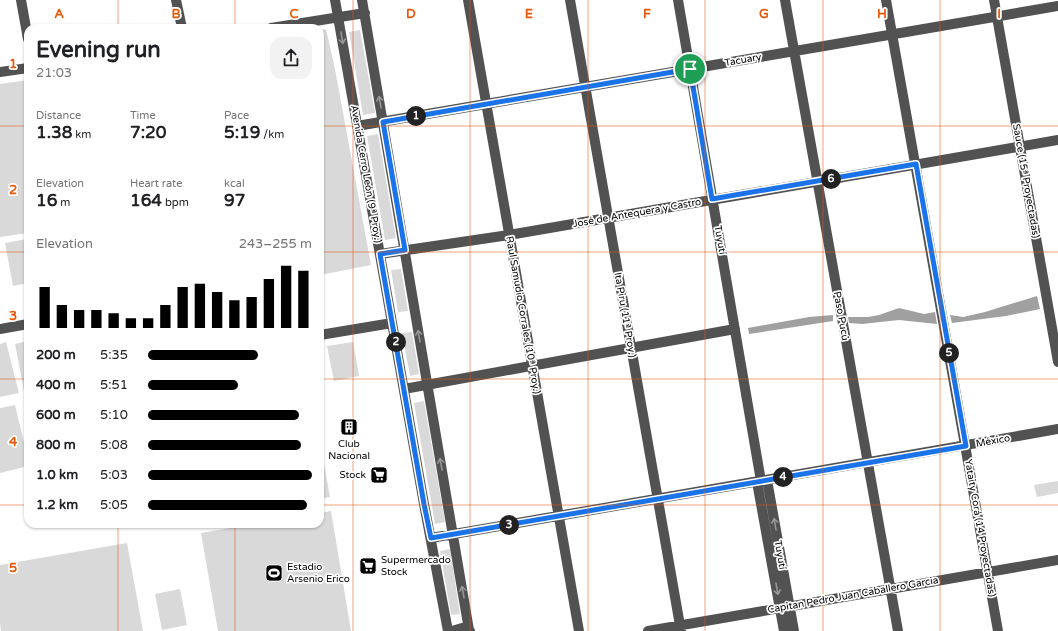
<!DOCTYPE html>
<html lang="en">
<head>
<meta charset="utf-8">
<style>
	:root { --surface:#fff; --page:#f2f2f2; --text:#202124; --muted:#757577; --accent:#000 }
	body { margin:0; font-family:"Varela Round",sans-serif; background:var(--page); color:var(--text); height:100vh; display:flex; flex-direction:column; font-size:15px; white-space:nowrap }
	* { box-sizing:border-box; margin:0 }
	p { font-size:13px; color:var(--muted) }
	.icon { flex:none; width:22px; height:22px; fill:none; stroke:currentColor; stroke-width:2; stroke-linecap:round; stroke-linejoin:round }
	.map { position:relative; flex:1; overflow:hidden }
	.details { position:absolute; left:24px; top:24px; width:300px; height:504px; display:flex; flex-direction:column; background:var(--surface); border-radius:12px; box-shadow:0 1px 3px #0004 }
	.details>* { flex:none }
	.pin { position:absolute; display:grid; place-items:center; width:34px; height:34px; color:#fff; margin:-17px; border:2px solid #fff; border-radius:50%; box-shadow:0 1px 4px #0007 }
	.km { position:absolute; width:20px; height:20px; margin:-10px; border-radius:50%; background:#222; color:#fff; font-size:11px; line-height:20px; text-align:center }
	.round { display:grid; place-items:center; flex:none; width:42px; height:42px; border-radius:12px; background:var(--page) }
	.head { display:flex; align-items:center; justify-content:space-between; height:68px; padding:0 12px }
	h1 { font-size:22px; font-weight:700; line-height:30px }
	.metrics { display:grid; grid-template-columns:repeat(3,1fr); gap:6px; height:68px; padding:4px 12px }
	.metrics div { display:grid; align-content:center }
	.metrics b { font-size:17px; font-weight:700 }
	.metrics small { font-size:11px; font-weight:400 }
	.metrics p { font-size:11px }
	.chart { height:112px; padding:8px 12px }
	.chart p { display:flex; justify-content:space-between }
	.chart svg { width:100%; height:72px; margin-top:4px; stroke:var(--accent); stroke-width:6 }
	ul { padding:0 12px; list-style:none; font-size:13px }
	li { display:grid; grid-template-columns:64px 48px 1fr; align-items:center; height:30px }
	li i { height:10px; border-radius:5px; background:var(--accent) }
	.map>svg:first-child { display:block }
</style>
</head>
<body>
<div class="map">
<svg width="1058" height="631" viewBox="0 0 1058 631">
	<rect width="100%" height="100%" fill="#fff"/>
	<!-- green -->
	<path fill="#d9d9d9" d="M 326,29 L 335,69 L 371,265 L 320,275 L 320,30 Z
		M 360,30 L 375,113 L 363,115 L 349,32 Z
		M 28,80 L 28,233 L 0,237 L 0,84 Z
		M 378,134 L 396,238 L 385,240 L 367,136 Z
		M 27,239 L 28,246 L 28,283 L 13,286 L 5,243 Z
		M 401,269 L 408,311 L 398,312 L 391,270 Z
		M 412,332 L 419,374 L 410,376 L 402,333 Z
		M 28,341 L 28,390 L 24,391 L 15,344 Z
		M 6,342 L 19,393 L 0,397 L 0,344 Z
		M 353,342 L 359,376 L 334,381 L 327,346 Z
		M 424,401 L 445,522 L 435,524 L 414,403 Z
		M 15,405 L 28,459 L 28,466 L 0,473 L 0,408 Z
		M 320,441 L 330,497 L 320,499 Z
		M 1058,481 L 1058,493 L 1037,497 L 1034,485 Z
		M 331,511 L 351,631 L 218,631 L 201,533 L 253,524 L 320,524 L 320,513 Z
		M 127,543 L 143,631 L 1,631 L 0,623 L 0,565 Z
		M 450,549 L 460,614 L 451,615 L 440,551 Z
		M 180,589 L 187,625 L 162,630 L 155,594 Z"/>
	<!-- water -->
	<path fill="#a0a0a0" d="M 1037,296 L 1040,309 L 1006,316 L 952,323 L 950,315 L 963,317 L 985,312 Z
		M 899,308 L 924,314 L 935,312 L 937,324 L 899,320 L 862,324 L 849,323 L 848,317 L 868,317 L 879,315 Z
		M 833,315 L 833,321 L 749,334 L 748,328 L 809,317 Z"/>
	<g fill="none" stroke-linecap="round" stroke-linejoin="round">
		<!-- minor -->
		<path stroke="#525252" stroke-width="10" d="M 21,0 L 28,39
			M 176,0 L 182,28
			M 335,0 L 424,504 L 448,631
			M 362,0 L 469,630
			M 468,0 L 579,631
			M 570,0 L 681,631
			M 678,0 L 761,481
			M 785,0 L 898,631
			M 886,0 L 998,631
			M 994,0 L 1058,362
			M 271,28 L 365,13
			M 0,72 L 28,68
			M 357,126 L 1058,6
			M 380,254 L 509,235 L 1058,140
			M 0,329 L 28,324
			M 320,335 L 392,323
			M 404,389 L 735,329
			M 767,480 L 794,631
			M 757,482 L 784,631
			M 431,538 L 1058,429
			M 452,631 L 462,628 L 470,631
			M 648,631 L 1058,560"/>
	</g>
	<!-- one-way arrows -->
	<defs><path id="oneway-shaft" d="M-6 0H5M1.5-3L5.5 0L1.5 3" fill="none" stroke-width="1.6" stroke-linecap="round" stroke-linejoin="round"/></defs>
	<g stroke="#979797">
		<use href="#oneway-shaft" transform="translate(342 38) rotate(80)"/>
		<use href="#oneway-shaft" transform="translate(380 102) rotate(-100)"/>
		<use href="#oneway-shaft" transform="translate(419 336) rotate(-100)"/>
		<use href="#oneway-shaft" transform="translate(441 464) rotate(-100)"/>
		<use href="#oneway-shaft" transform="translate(775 524) rotate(-100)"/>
		<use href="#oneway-shaft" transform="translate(777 589) rotate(80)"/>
		<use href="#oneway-shaft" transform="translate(463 592) rotate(-100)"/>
	</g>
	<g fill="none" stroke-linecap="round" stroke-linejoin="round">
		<!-- route casing -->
		<g stroke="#fff" stroke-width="8">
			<path id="route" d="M 690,69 L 712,199 L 916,164 L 966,446 L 431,538 L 424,504 L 380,254 L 405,250 L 383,122 Z"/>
		</g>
		<!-- route -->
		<use href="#route" stroke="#1a73e8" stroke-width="5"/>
	</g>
	<!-- grid -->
	<path fill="none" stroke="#e8590c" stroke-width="1" stroke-opacity="0.55" d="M 118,0 L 118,28M 235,0 L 235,28M 353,0 L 353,631M 470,0 L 470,631M 588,0 L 588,631M 705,0 L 705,631M 823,0 L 823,631M 940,0 L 940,631M 0,126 L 28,126M 320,126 L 1058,126M 0,252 L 28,252M 320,252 L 1058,252M 0,379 L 28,379M 320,379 L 1058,379M 0,505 L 28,505M 320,505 L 1058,505M 118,524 L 118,631M 235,524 L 235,631"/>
	<!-- icons -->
	<defs>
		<g id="building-square" transform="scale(0.9)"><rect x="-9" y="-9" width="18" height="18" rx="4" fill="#000" stroke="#fff"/><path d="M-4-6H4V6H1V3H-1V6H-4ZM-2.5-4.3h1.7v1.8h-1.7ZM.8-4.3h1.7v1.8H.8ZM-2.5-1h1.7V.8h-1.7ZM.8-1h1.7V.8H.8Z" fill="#fff"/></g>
		<g id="supermarket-square" transform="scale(0.9)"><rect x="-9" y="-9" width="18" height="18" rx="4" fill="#000" stroke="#fff"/><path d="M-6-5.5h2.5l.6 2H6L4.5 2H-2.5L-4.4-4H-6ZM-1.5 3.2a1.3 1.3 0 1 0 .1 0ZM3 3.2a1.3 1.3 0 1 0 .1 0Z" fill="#fff"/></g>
		<g id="stadium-square" transform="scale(0.9)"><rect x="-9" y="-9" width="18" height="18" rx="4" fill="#000" stroke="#fff"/><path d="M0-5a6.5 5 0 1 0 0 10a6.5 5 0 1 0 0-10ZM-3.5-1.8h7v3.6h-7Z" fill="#fff"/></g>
	</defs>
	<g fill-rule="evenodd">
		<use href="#building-square" x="349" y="427"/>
		<use href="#supermarket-square" x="379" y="475"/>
		<use href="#supermarket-square" x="368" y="566"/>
		<use href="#stadium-square" x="274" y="573"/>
	</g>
	<g text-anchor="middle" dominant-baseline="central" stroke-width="3.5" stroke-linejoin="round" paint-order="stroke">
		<!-- street labels -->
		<g font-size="10" fill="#000" stroke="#fff">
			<text transform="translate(743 60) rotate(-10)">Tacuary</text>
			<text transform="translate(366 174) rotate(80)">Avenida Cerro León (9ª Proy.)</text>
			<text transform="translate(1026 181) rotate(80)">Sauce (15ª Proyectadas)</text>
			<text transform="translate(637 213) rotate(-10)">José de Antequera y Castro</text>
			<text transform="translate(720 240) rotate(80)">Tuyutí</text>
			<text transform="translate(523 315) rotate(80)">Raul Samudio Corrales (10ª Proy.)</text>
			<text transform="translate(625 315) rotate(80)">Ita Piru (11ª Proy.)</text>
			<text transform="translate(841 316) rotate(80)">Paso Pucú</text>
			<text transform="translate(993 441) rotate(-10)">México</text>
			<text transform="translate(980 528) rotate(80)">Yataity Corá (14 Proyectadas)</text>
			<text transform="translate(780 555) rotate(80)">Tuyutí</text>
			<text transform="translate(853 595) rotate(-10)">Capitan Pedro Juan Caballero Garcia</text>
		</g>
		<!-- poi labels -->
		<g font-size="10" fill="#000" stroke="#fff" text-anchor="start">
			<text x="349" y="444" text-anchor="middle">Club<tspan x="349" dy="12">Nacional</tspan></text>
			<text x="366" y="475" text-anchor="end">Stock</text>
			<text x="381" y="560">Supermercado<tspan x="381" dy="12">Stock</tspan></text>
			<text x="287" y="567">Estadio<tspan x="287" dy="12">Arsenio Erico</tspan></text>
		</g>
	</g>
	<g font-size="13" text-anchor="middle" font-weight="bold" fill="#e8590c" stroke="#fff" stroke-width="3.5" stroke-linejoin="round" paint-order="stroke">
		<text x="59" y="18">A</text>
		<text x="176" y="18">B</text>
		<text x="294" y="18">C</text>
		<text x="411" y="18">D</text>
		<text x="529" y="18">E</text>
		<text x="647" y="18">F</text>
		<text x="764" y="18">G</text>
		<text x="882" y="18">H</text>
		<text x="999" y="18">I</text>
		<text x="13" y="68">1</text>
		<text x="13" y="194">2</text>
		<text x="13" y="320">3</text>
		<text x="13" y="446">4</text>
		<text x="13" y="572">5</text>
	</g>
</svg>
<div class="pin" style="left:690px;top:69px;background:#1e9e55"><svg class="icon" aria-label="arrive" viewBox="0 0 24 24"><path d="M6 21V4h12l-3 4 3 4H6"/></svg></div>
<b class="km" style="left:416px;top:116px">1</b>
<b class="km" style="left:396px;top:342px">2</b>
<b class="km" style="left:509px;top:525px">3</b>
<b class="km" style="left:783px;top:477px">4</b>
<b class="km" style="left:949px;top:353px">5</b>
<b class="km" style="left:831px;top:179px">6</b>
<section class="details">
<div class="head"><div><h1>Evening run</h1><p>21:03</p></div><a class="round"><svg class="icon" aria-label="share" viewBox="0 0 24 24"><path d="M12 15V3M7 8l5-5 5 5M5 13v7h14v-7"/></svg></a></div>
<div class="metrics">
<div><p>Distance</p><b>1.38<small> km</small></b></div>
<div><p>Time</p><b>7:20</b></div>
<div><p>Pace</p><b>5:19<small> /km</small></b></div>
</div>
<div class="metrics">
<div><p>Elevation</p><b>16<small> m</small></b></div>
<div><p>Heart rate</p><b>164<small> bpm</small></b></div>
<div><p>kcal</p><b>97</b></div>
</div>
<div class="chart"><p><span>Elevation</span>243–255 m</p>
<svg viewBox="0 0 160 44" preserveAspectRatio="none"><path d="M5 44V19M15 44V30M25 44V33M35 44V33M45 44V35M55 44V38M65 44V38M75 44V30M85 44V19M95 44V17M105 44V22M115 44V27M125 44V25M135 44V14M145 44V6M155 44V9"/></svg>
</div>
<ul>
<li><b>200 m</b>5:35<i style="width:67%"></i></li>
<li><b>400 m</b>5:51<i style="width:55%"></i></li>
<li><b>600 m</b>5:10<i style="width:92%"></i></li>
<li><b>800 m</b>5:08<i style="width:93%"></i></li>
<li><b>1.0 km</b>5:03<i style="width:100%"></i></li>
<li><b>1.2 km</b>5:05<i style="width:97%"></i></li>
</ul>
</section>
</div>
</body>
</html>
